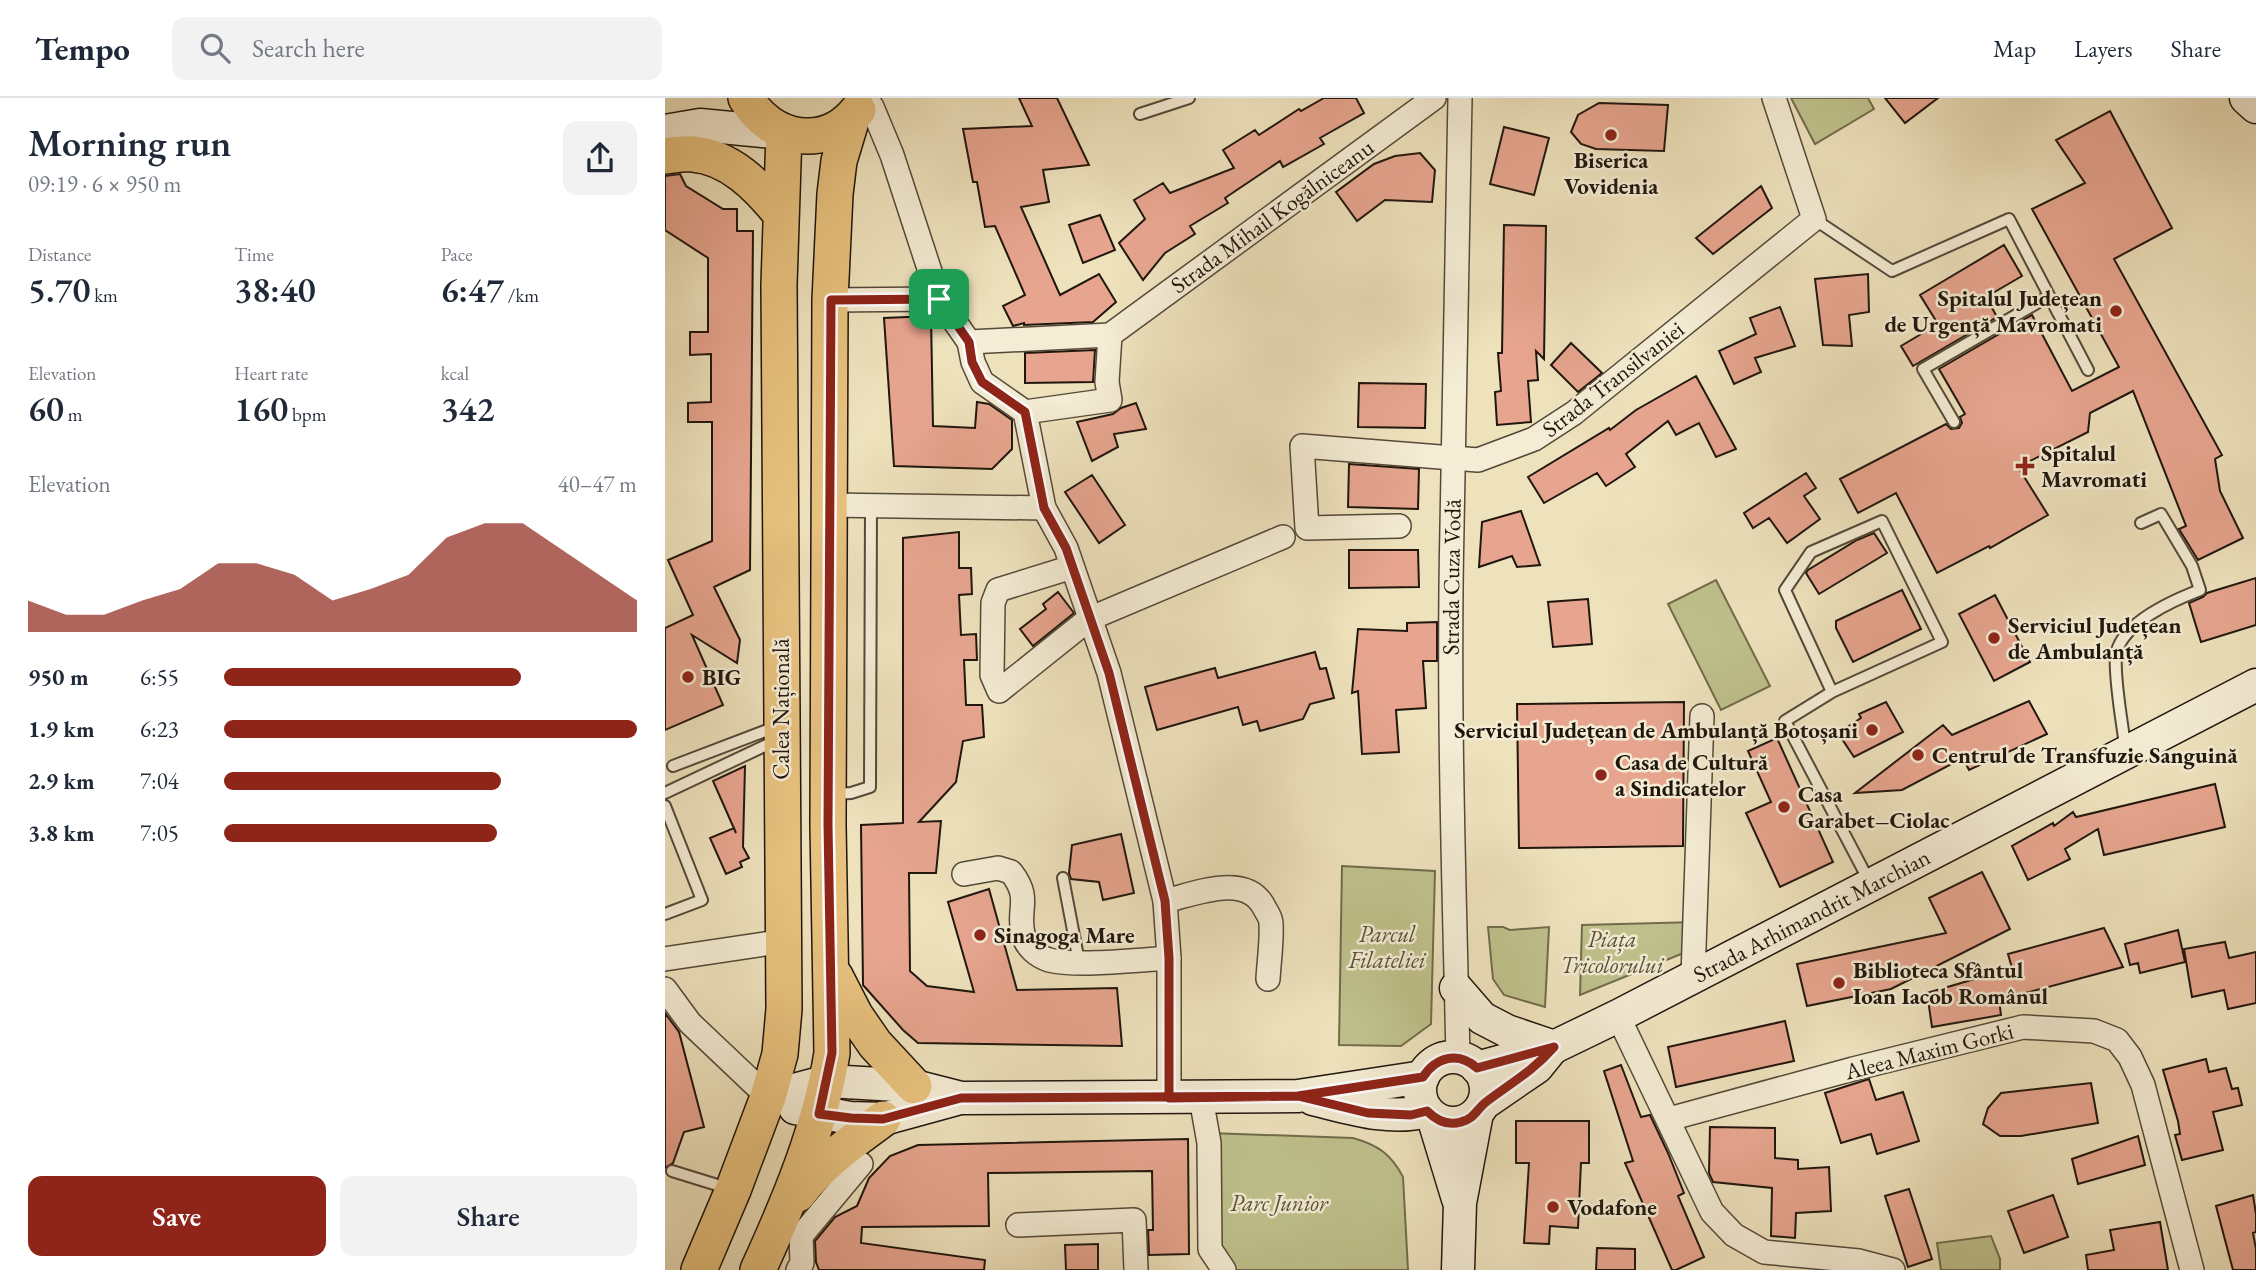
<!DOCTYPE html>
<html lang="en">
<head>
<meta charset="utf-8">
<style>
	:root { --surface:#fff; --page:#f2f2f3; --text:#1f2937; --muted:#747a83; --line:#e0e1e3; --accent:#8f2418 }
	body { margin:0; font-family:"EB Garamond",serif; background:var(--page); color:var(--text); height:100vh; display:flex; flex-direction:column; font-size:26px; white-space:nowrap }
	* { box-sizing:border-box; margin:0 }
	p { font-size:23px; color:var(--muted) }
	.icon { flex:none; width:38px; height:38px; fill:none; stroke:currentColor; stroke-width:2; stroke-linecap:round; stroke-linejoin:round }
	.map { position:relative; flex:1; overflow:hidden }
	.panel { display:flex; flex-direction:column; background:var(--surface); width:665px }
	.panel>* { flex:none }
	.pin { position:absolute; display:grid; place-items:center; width:60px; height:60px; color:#fff; margin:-30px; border-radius:14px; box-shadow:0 4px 10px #0006 }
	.round { display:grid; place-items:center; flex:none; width:74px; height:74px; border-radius:14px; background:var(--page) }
	.summary { display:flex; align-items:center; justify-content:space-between; height:119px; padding:0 28px }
	h1 { font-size:38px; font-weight:600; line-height:52px }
	.stats { display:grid; grid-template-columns:repeat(3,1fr); gap:10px; height:119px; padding:7px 28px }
	.stats div { display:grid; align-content:center }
	.stats b { font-size:35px; font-weight:600 }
	.stats small { font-size:19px; font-weight:400 }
	.stats p { font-size:19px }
	.chart { height:196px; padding:14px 28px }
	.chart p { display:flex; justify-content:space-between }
	.chart svg { width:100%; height:126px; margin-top:7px; fill:var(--accent); opacity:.7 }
	.action { display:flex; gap:14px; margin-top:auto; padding:14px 28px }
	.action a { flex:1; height:80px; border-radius:14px; background:var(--accent); color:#fff; font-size:28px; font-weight:600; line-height:80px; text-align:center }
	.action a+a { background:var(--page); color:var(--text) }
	ul { padding:0 28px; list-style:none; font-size:23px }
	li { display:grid; grid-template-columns:112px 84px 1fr; align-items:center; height:52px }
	li i { height:18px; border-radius:9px; background:var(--accent) }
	header { display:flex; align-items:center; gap:42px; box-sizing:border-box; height:98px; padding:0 35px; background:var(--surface); border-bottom:2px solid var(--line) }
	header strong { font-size:33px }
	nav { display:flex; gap:38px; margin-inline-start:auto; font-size:24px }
	.search { width:490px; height:63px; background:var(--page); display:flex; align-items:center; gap:18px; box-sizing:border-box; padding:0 24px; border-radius:14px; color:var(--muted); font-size:26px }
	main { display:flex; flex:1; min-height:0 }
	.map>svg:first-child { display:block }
</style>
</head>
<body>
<header>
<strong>Tempo</strong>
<div class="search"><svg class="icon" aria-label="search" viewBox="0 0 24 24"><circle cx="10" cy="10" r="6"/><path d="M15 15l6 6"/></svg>Search here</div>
<nav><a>Map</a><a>Layers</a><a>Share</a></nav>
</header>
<main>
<section class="panel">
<div class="summary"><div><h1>Morning run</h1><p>09:19 · 6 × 950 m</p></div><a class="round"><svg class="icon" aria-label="share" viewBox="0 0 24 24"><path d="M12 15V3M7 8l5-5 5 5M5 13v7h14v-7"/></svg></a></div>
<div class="stats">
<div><p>Distance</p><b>5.70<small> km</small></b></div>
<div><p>Time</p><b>38:40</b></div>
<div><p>Pace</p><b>6:47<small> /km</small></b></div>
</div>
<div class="stats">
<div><p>Elevation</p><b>60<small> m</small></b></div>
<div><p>Heart rate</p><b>160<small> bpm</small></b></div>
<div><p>kcal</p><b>342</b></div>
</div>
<div class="chart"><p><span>Elevation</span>40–47 m</p>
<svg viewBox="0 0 160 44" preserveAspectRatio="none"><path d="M0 44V33L10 38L20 38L30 33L40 29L50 20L60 20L70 24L80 33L90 29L100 24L110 11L120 6L130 6L140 15L150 24L160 33V44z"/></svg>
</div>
<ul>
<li><b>950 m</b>6:55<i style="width:72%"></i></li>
<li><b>1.9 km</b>6:23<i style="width:100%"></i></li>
<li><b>2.9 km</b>7:04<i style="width:67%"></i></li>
<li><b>3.8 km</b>7:05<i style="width:66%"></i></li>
</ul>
<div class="action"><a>Save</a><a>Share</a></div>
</section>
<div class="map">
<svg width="1591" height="1172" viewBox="0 0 1591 1172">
	<rect width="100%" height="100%" fill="#eee2bd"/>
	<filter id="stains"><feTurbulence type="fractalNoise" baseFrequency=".00286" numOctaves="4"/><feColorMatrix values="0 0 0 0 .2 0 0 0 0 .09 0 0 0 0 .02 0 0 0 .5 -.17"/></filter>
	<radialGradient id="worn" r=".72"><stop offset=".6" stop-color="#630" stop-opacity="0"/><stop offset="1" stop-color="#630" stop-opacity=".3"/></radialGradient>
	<!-- green -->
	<path fill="#bfc18c" stroke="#706c4c" stroke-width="2" d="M 1126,0 L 1203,0 L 1209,11 L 1150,46 Z
		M 1051,482 L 1105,588 L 1056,612 L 1003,506 Z
		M 677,768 L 770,773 L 766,926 L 736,948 L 674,947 Z
		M 1032,824 L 1031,850 L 915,897 L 917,827 Z
		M 823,829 L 838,829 L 845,832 L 884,829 L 880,909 L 839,897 L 828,881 Z
		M 545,1035 L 688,1040 C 713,1047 726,1056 738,1079 L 743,1172 L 559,1172 L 544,1095 Z
		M 1326,1138 L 1335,1161 L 1335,1172 L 1276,1172 L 1272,1145 Z"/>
	<!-- building -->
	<path fill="#e7a58f" stroke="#20160d" stroke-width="2" d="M 354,0 L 392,0 L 424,67 L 378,72 L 384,104 L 356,109 L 395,197 L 434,176 L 451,204 L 428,224 L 359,227 L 359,225 L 348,228 L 338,208 L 360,197 L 330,128 L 320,129 L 312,84 L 308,84 L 298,31 L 367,28 Z
		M 659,0 L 691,0 L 699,15 L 655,40 L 659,46 L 618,69 L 615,63 L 560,100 L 563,105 L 525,128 L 530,136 L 500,155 L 478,182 L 454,145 L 480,121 L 469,102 L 498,85 L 505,95 L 569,70 L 558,52 L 590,32 L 594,37 L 634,11 L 636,13 Z
		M 1220,0 L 1273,0 L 1240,25 Z
		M 934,5 L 1003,7 L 999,53 L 931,51 L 916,46 L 906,34 L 913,17 Z
		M 1445,13 L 1507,130 L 1449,161 L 1557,357 L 1550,361 L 1555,393 L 1578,440 L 1533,462 L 1514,431 L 1521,428 L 1468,293 L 1425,315 L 1423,334 L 1353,369 L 1383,417 L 1325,450 L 1324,448 L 1272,475 L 1231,395 L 1193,415 L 1175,381 L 1281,326 L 1286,331 L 1294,330 L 1297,325 L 1295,319 L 1300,316 L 1274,271 L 1367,217 L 1407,293 L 1454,269 L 1367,111 L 1420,85 L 1391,42 Z
		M 839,29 L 884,40 L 869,97 L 825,86 Z
		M 755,55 L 770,72 L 767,104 L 720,102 L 692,123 L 671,94 L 709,66 L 730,58 Z
		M 15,76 L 21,88 L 58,111 L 72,111 L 72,133 L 88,133 L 85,472 L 49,489 L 75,542 L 72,565 L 27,537 L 58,607 L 0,632 L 0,530 L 28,517 L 3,462 L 47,443 L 47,324 L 23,324 L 23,305 L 46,304 L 46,256 L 25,257 L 25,234 L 43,234 L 43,160 L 0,132 L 0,78 Z
		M 1096,88 L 1107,110 L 1048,156 L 1031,140 Z
		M 435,117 L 450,152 L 418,165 L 404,127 Z
		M 839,127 L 881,128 L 879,261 L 871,253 L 873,282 L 863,283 L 866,324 L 832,327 L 830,294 L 836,293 L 833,255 L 837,255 Z
		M 1339,147 L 1357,178 L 1321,199 L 1332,219 L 1248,268 L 1236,248 L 1273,226 L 1255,197 Z
		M 1203,176 L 1204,214 L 1184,217 L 1187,248 L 1158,247 L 1150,181 Z
		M 1115,209 L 1130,248 L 1090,260 L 1096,274 L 1069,286 L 1054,253 L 1091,236 L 1085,220 Z
		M 266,218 L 268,328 L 310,330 L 312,304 L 324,306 L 347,322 L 347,351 L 327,371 L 229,368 L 219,220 Z
		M 906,245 L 937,275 L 913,294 L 886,267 Z
		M 430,252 L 428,284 L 360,285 L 360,255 Z
		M 1031,278 L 1071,351 L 1051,359 L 1034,325 L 1011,337 L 1003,323 L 961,356 L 970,369 L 941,388 L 932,375 L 879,405 L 863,379 L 944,330 L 945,332 L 971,312 Z
		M 694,285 L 761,286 L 760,330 L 693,329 Z
		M 471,305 L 481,331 L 449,336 L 453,349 L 427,363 L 412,324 L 448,316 L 456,310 Z
		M 684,366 L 754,371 L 753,411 L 683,409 Z
		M 1141,375 L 1151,390 L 1139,398 L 1155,421 L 1122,445 L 1104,420 L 1088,430 L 1079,415 Z
		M 427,377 L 460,427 L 434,445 L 400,394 Z
		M 856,413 L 875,467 L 852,469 L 847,458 L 814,469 L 817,424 Z
		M 294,434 L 294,470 L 306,470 L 307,496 L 294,497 L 296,537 L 311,536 L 312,562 L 299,562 L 301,607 L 317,607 L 319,639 L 298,643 L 291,684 L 254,724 L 276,723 L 271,775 L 244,775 L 245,873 L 262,888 L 309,894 L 283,804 L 324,791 L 352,892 L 452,890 L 457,948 L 253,945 L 238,932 L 198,887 L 196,727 L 238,725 L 238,440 Z
		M 1209,435 L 1222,455 L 1154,496 L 1141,475 L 1143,472 L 1192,442 Z
		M 684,452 L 753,452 L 754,489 L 684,490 Z
		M 1591,480 L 1591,527 L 1536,544 L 1524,505 L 1538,499 L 1542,495 Z
		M 1237,492 L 1256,531 L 1188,564 L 1171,530 L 1171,523 Z
		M 393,494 L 409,515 L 368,548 L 355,531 L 381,511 L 378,506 Z
		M 1330,497 L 1365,564 L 1329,583 L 1294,516 Z
		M 923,501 L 927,546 L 888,549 L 883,504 Z
		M 772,524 L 772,563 L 758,563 L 761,610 L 731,612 L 734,654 L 697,656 L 693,593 L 687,595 L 693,531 L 742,533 L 742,525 Z
		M 650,554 L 655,571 L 661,570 L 669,600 L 645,606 L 638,621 L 595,633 L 592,623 L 578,627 L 573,609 L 492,632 L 480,589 L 550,570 L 553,580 Z
		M 1364,603 L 1382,636 L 1304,672 L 1298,660 L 1237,692 L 1190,695 L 1278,627 L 1287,637 Z
		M 1019,604 L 1018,748 L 854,750 L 852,606 Z
		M 1221,604 L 1238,634 L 1189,659 L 1173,635 L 1196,620 L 1194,616 Z
		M 1112,640 L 1168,764 L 1115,789 L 1081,715 L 1106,704 L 1083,653 Z
		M 80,668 L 78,749 L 84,760 L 75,764 L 77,769 L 61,776 L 45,740 L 69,730 L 71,735 L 48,683 Z
		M 1550,686 L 1560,729 L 1439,757 L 1433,731 L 1400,751 L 1405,761 L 1363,782 L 1347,748 L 1388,725 L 1389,728 L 1408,714 L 1411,719 Z
		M 456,736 L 469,795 L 438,802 L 434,784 L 406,781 L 404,775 L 407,747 Z
		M 1317,774 L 1345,831 L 1226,891 L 1142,908 L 1132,866 L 1281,835 L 1264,800 Z
		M 1439,830 L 1458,869 L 1334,902 L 1336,917 L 1267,929 L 1262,895 L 1347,870 L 1343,856 Z
		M 1513,832 L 1520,864 L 1475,875 L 1473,865 L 1465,867 L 1460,846 Z
		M 1560,844 L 1564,860 L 1591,854 L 1591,905 L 1563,911 L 1559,892 L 1527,899 L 1519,851 Z
		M 0,915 L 14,934 L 39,1029 L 19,1034 L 8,1065 L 0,1070 Z
		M 1120,923 L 1129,963 L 1011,989 L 1003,949 Z
		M 1541,961 L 1544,974 L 1561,970 L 1567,991 L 1573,990 L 1577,1007 L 1548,1014 L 1558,1052 L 1517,1062 L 1510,1037 L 1515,1036 L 1513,1023 L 1498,972 Z
		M 956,967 L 976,1019 L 985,1017 L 1003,1055 L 1019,1095 L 1013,1098 L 1039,1159 L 1011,1172 L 1007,1172 L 960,1065 L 968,1063 L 939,973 Z
		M 1204,981 L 1211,1002 L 1238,994 L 1254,1043 L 1212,1056 L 1206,1036 L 1176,1045 L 1160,995 Z
		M 1426,985 L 1433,1025 L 1356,1038 L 1335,1038 L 1318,1026 L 1323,1010 L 1336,995 Z
		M 851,1023 L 924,1023 L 924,1065 L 916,1065 L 913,1130 L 885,1128 L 884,1146 L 859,1145 L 864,1065 L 851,1065 Z
		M 1045,1029 L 1110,1030 L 1110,1060 L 1133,1062 L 1133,1071 L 1164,1069 L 1166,1113 L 1131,1115 L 1130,1140 L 1106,1138 L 1107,1090 L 1048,1084 L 1044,1075 Z
		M 1473,1038 L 1480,1067 L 1413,1086 L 1407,1061 Z
		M 523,1041 L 524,1156 L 484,1157 L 483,1132 L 488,1132 L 487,1073 L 323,1075 L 324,1128 L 197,1129 L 196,1145 L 320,1162 L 319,1172 L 154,1172 L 151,1164 L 150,1143 L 170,1119 L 192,1108 L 204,1080 L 225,1058 L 253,1047 Z
		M 1244,1091 L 1267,1161 L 1243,1169 L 1220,1098 Z
		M 1388,1097 L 1403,1139 L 1359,1155 L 1343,1113 Z
		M 1588,1097 L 1591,1116 L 1591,1134 L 1588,1135 L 1591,1151 L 1591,1172 L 1568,1172 L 1551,1108 Z
		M 1495,1124 L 1503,1172 L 1423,1172 L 1421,1157 L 1449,1152 L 1445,1132 Z
		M 433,1146 L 433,1172 L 401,1172 L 400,1147 Z
		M 932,1150 L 970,1151 L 970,1172 L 931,1172 Z"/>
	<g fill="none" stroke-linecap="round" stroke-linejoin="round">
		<!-- lane casing -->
		<g stroke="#544939" stroke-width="14">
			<path id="lane" d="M 475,16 L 524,0
				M 1149,121 L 1227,173 L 1344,121 L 1423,272
				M 1289,324 L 1258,271 L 1384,198
				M 1167,594 L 1120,492 L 1146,454 L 1217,423 L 1277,544 L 1167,594 L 1120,623 L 1204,783
				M 1466,647 L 1459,640 C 1456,618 1449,578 1451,557 C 1456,525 1509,502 1535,492 L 1527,468 L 1496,416 L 1476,425
				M 8,668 L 113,628
				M 0,695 L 110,643
				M 169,696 L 186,695 L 205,689 L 206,409
				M 0,708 L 37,802 L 0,816
				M 398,780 L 414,864
				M 7,1073 L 62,1090"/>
		</g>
		<!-- street casing -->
		<g stroke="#544939" stroke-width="26">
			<g id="street">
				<path d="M 201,0 L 207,9 L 227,57 L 274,201 L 304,244 L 308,264 L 317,284 L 360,314 L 379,410 L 401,450 L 444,575 L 500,803 L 504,860 L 504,1000"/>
				<path d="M 165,202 L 274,201"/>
				<path d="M 304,244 L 445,237 L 769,0"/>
				<path d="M 360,314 L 445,302 L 442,284 L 445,237"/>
				<path d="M 163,407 L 379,410"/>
				<path d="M 734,428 L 642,430 L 637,348 L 813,362 L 869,341 L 909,315 L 1149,121 L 1109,0"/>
				<path d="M 407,469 L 333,492 L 328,505 L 327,577 L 334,593 L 424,521 L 618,439"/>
				<path d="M 299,776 L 333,770 L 346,774 C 367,801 352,810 358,836 C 361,849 372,858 384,862 C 411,869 474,862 504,860"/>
				<path d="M 500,803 C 530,796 583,773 600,811 C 603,816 606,820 606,826 C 607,844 604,863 603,881"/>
				<path d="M 0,861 L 120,843"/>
				<path d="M 1028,878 L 1037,618"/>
				<path d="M 0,891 L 25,925 L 103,999"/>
				<path d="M 953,918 L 1047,1114 L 1069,1137 L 1099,1154 L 1194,1163 L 1228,1172"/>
				<path id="s1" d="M 793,959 C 789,783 783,606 787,429 C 790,286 793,143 795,0"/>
				<path d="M 536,1000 L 544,1045 L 545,1151 L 559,1172"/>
				<path d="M 1004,1021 L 1188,971 L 1358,929 L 1429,933 L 1452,942 L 1465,959 L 1478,987 L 1527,1172"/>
				<path d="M 353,1127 L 469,1122 L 471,1172"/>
				<path d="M 133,1172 L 137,1165 L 136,1138 L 196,1066"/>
			</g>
		</g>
		<!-- secondary casing -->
		<g stroke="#20160d" stroke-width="35">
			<g id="secondary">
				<path d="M 1581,0 L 1591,9"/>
				<path d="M 0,33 L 35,27 L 119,35"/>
				<path d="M 791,890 L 817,920 L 842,933 L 889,949"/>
				<circle cx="788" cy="992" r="33"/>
				<path id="s2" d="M 812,970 L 889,949 L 953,918 L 1591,587"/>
				<path d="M 103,999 L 163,983 L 249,988 L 296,1000 L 633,998 L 758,979"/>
				<path d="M 648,1001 C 685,1010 724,1023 762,1013"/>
				<path d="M 818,1006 L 872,969 L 885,953"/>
				<path d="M 130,1010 L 185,1020 L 218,1021 L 291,1001"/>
				<path d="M 768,1019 L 793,1101"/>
				<path d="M 793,1172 L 795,1105 L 812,1015"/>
			</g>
		</g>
		<!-- primary casing -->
		<g stroke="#20160d" stroke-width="38">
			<path id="primary" d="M 81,0 C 106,43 161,53 193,12
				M 0,58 C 9,57 19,55 28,56 C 64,59 92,87 114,114
				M 170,878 L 190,917 L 210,946 L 249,988
				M 133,1096 C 155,1066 188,1043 218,1021
				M 34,1172 L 68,1092 L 103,999 L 115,956 L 119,911 L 114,187 L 119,35
				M 93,1172 C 125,1102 155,1031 167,955 L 163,727 L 165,202 L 170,96 L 174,63 L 187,20"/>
		</g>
		<!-- lane -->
		<use href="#lane" stroke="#f4ecd4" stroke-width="10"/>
		<!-- street -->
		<use href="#street" stroke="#f4ecd4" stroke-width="23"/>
		<!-- secondary -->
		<use href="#secondary" stroke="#f4ecd4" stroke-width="32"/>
		<!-- primary -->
		<use href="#primary" stroke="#e7c17e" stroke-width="35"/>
	</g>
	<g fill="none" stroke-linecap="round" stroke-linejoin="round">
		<!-- route casing -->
		<g stroke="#fff" stroke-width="14">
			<path id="route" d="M 274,201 L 166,202 L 163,727 L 167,955 L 154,1016 L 186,1020 L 218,1021 L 296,1000 L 633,998 L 758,979 C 771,959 793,953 812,970 L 889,949 C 868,973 846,985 821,1004 C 812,1011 809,1021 796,1024 C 783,1028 771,1022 762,1013 L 746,1017 L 703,1015 L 633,998 L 504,1000 L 504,860 L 500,803 L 444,575 L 401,450 L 379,410 L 360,314 L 317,284 L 307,264 L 304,244 L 274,201"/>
		</g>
		<!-- route -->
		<use href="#route" stroke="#8f2418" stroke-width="9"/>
	</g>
	<!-- markers -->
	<g fill="#8f2418" stroke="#f4ecd4" stroke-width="2.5">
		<circle cx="946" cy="37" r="7"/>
		<circle cx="1451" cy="213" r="7"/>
		<path d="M1356.5 357.5h7v7h7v7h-7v7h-7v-7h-7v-7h7z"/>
		<circle cx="1329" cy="540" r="7"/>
		<circle cx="23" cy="579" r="7"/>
		<circle cx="1207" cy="632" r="7"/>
		<circle cx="1253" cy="657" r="7"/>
		<circle cx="936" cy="677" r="7"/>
		<circle cx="1119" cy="709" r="7"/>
		<circle cx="315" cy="837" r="7"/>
		<circle cx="1174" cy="885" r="7"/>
		<circle cx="888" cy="1109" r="7"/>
	</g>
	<g text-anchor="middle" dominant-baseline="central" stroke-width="5" stroke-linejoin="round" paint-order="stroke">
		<!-- poi labels -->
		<g font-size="23" font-weight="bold" fill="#20160d" stroke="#f4ecd4" text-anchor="start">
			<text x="946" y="62" text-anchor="middle">Biserica<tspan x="946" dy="26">Vovidenia</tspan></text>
			<text x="1437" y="200" text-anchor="end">Spitalul Județean<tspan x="1437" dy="26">de Urgență Mavromati</tspan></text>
			<text x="1376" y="355">Spitalul<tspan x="1376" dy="26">Mavromati</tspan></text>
			<text x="1343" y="527">Serviciul Județean<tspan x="1343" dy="26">de Ambulanță</tspan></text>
			<text x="37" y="579">BIG</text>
			<text x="1193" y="632" text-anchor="end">Serviciul Județean de Ambulanță Botoșani</text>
			<text x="1267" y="657">Centrul de Transfuzie Sanguină</text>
			<text x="950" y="664">Casa de Cultură<tspan x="950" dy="26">a Sindicatelor</tspan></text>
			<text x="1133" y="696">Casa<tspan x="1133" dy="26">Garabet–Ciolac</tspan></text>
			<text x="329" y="837">Sinagoga Mare</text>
			<text x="1188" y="872">Biblioteca Sfântul<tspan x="1188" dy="26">Ioan Iacob Românul</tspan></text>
			<text x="902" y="1109">Vodafone</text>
		</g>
		<!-- street labels -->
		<g font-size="23" fill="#20160d" stroke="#f4ecd4">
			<text transform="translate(607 118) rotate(-36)">Strada Mihail Kogălniceanu</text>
			<text transform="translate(948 281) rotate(-38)">Strada Transilvaniei</text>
			<text stroke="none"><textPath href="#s1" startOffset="480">Strada Cuza Vodă</textPath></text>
			<text transform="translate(116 611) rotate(-90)">Calea Națională</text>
			<text stroke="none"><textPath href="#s2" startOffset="369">Strada Arhimandrit Marchian</textPath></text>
			<text transform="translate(1264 953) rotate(-14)">Aleea Maxim Gorki</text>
		</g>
		<!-- park labels -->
		<g font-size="23" font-style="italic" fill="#585239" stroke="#f4ecd4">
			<text x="722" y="836">Parcul<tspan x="722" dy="26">Filateliei</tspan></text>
			<text x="947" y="841">Piața<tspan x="947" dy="26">Tricolorului</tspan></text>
			<text x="614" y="1105">Parc Junior</text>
		</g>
	</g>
	<rect width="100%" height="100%" filter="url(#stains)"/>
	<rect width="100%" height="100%" fill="url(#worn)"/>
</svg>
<div class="pin" style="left:274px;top:201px;background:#1e9e55"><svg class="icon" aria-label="arrive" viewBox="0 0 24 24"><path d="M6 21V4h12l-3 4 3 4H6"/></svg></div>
</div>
</main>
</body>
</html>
